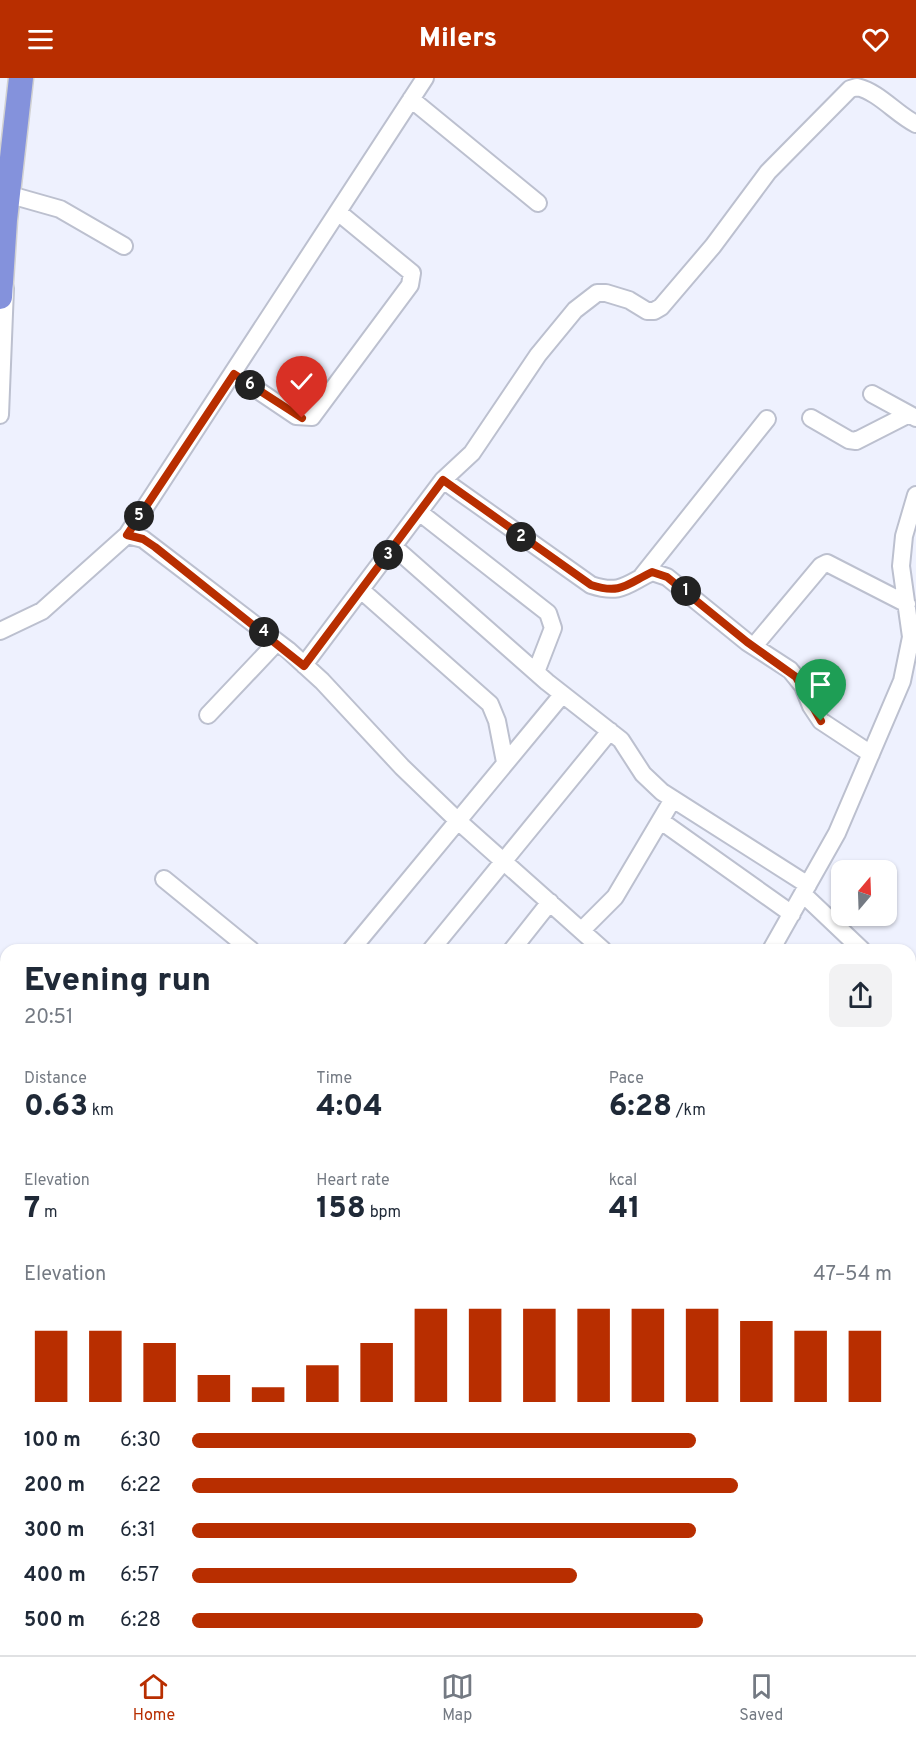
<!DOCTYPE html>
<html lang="en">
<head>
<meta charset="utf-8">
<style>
	:root { --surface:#fff; --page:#f2f2f3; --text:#1f2937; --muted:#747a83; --line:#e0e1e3; --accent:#b82e00 }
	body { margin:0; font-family:Overpass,sans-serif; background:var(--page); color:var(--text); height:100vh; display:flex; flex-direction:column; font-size:22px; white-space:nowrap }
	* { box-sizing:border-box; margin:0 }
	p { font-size:20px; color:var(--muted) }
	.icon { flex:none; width:33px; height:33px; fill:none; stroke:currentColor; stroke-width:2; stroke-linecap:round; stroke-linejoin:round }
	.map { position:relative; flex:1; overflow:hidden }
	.panel { position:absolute; left:0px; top:866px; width:916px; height:712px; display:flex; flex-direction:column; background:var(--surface); border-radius:18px 18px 0 0; box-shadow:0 2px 4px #0004 }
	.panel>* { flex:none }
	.needle { width:39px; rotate:19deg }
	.buttons { position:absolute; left:831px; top:782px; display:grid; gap:12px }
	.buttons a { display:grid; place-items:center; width:66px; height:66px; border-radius:12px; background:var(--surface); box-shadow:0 2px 4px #0004; font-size:30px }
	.pin { position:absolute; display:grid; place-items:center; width:51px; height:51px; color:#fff; margin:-62px -26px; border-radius:50% 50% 50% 0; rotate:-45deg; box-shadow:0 0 6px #0007 }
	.pin .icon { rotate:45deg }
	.km { position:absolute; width:30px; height:30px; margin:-15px; border-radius:50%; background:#222; color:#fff; font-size:16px; line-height:30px; text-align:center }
	.round { display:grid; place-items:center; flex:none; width:63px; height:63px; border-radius:12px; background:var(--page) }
	.headline { display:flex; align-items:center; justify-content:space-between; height:102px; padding:0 24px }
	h1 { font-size:33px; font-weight:800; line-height:45px }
	.metrics { display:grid; grid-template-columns:repeat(3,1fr); gap:9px; height:102px; padding:6px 24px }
	.metrics div { display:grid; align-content:center }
	.metrics b { font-size:30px; font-weight:800 }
	.metrics small { font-size:16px; font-weight:400 }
	.metrics p { font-size:16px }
	.chart { height:168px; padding:12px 24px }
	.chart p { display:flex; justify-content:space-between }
	.chart svg { width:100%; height:108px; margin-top:6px; stroke:var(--accent); stroke-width:6 }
	ul { padding:0 24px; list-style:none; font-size:20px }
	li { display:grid; grid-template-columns:96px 72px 1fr; align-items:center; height:45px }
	li i { height:15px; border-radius:8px; background:var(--accent) }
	header { display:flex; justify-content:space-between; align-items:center; height:78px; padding:0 24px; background:var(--accent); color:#fff; font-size:27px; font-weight:800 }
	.tab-bar { display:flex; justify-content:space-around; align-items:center; height:84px; border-top:2px solid var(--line); background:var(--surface); font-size:16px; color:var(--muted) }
	.tab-bar a { display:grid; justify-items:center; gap:3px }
	.tab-bar .current { color:var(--accent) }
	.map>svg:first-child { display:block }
</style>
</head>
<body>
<header><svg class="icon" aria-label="menu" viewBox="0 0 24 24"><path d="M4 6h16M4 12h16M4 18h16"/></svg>Milers<svg class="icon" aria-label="heart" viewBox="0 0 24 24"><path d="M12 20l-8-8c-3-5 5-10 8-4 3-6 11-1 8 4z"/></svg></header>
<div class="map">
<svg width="916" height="1577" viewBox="0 0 916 1577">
	<rect width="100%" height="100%" fill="#eef1fe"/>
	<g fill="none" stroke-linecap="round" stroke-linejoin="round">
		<!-- minor casing -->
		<g stroke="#bcc0cf" stroke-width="20">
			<path id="minor" d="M 411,21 L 538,125
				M 7,116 L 60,131 L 124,168
				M 234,296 L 296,338 L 312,339 L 410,207 L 412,195 L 338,134
				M 872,316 L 916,340
				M 0,337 L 5,210
				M 811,340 L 849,362 L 856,363 L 909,336
				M 443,402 L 591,507 C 621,517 627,506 652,494 L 667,499 L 747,564 L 790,592 L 803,608 L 811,628 L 821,643 L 871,676
				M 419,434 L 548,535 L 553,550 L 536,594
				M 127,457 L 425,0
				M 394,469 L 547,604 L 621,662 L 643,696 L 662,714 L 808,807
				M 642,498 L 767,341
				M 361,512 L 490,626 L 497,643 L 505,684
				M 0,553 L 42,533 L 127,457 L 143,461 L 288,572 L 322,603 L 402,689 L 457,742 L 603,872
				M 754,568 L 821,488 L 827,485 L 907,526
				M 304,587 L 443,402 L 472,375 L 538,277 L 575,232 L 597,215 L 606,215 L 629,222 L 647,233 L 654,233 L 661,229 L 713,168 L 768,94 L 850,11 L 857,9 C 879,14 896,36 916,46
				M 208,637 L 277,564
				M 661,743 L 792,836
				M 164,801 L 251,872
				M 803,816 L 862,872
				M 582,852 L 615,819 L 673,721
				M 351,872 L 562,617
				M 431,872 L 610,653
				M 512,872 L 550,824
				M 771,872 L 837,755 L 902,603 L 911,559 L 901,488 L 904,458 L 916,417
				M 910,909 L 916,913
				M 910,1021 L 916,1026
				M 910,1061 L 916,1061
				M 910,1260 L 916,1256
				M 0,1430 L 6,1418
				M 910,1527 L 916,1532
				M 659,1572 L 662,1577"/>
		</g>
		<!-- highway casing -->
		<g stroke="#d1d1d2" stroke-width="27">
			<path id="highway" d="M 0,219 L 5,142 L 21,0"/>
		</g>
		<!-- minor -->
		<use href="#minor" stroke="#fff" stroke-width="16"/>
		<!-- highway -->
		<use href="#highway" stroke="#8492dc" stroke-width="24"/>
		<!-- rail -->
		<path stroke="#6a6c74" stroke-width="4" stroke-dasharray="3 6" stroke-linecap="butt" d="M 0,1057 L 6,1063
			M 0,1087 L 6,1093
			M 0,1551 L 6,1553
			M 0,1566 L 6,1568
			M 22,1572 L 41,1577
			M 75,1572 L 94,1577
			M 483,1572 L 487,1577
			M 499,1572 L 504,1577
			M 515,1572 L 520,1577"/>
	</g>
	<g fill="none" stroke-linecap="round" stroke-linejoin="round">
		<!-- route casing -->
		<g stroke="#fff" stroke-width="12">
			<path id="route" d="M 302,340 L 234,296 L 127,457 L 143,461 L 155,469 L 304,588 L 443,402 L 591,507 C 621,517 627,506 652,494 L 667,499 L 747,564 L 796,599 L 821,643"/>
		</g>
		<!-- route -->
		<use href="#route" stroke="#b82e00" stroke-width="8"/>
	</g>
</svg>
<div class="buttons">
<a><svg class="needle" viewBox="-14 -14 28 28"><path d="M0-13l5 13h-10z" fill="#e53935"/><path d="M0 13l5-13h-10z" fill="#747a83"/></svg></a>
</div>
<div class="pin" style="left:821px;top:643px;background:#1e9e55"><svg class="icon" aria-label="arrive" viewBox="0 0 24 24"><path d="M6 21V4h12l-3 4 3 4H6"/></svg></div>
<div class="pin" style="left:302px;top:340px;background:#d93025"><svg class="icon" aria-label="check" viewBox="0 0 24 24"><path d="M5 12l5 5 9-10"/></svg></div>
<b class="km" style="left:686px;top:513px">1</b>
<b class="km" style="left:521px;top:459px">2</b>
<b class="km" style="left:388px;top:477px">3</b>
<b class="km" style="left:264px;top:554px">4</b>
<b class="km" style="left:139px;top:438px">5</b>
<b class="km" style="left:250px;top:307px">6</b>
<section class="panel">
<div class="headline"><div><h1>Evening run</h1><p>20:51</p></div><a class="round"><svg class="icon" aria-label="share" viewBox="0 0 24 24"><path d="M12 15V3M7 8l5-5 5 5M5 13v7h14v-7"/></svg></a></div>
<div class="metrics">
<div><p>Distance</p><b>0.63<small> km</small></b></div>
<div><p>Time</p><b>4:04</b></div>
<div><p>Pace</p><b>6:28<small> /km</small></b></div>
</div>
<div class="metrics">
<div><p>Elevation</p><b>7<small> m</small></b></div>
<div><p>Heart rate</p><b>158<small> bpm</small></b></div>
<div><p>kcal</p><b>41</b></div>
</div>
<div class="chart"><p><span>Elevation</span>47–54 m</p>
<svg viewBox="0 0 160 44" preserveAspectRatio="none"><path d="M5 44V15M15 44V15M25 44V20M35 44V33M45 44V38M55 44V29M65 44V20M75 44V6M85 44V6M95 44V6M105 44V6M115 44V6M125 44V6M135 44V11M145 44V15M155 44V15"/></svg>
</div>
<ul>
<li><b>100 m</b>6:30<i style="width:72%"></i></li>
<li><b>200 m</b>6:22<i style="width:78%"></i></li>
<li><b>300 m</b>6:31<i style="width:72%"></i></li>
<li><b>400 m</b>6:57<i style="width:55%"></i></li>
<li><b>500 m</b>6:28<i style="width:73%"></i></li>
</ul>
</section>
</div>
<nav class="tab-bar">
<a class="current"><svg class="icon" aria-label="home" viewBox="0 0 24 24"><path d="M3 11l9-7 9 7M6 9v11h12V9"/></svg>Home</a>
<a><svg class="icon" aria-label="map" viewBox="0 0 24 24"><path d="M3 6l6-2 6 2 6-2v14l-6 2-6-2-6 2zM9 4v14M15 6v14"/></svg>Map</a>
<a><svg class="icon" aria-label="saved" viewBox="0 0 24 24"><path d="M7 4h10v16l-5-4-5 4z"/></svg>Saved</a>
</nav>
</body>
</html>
